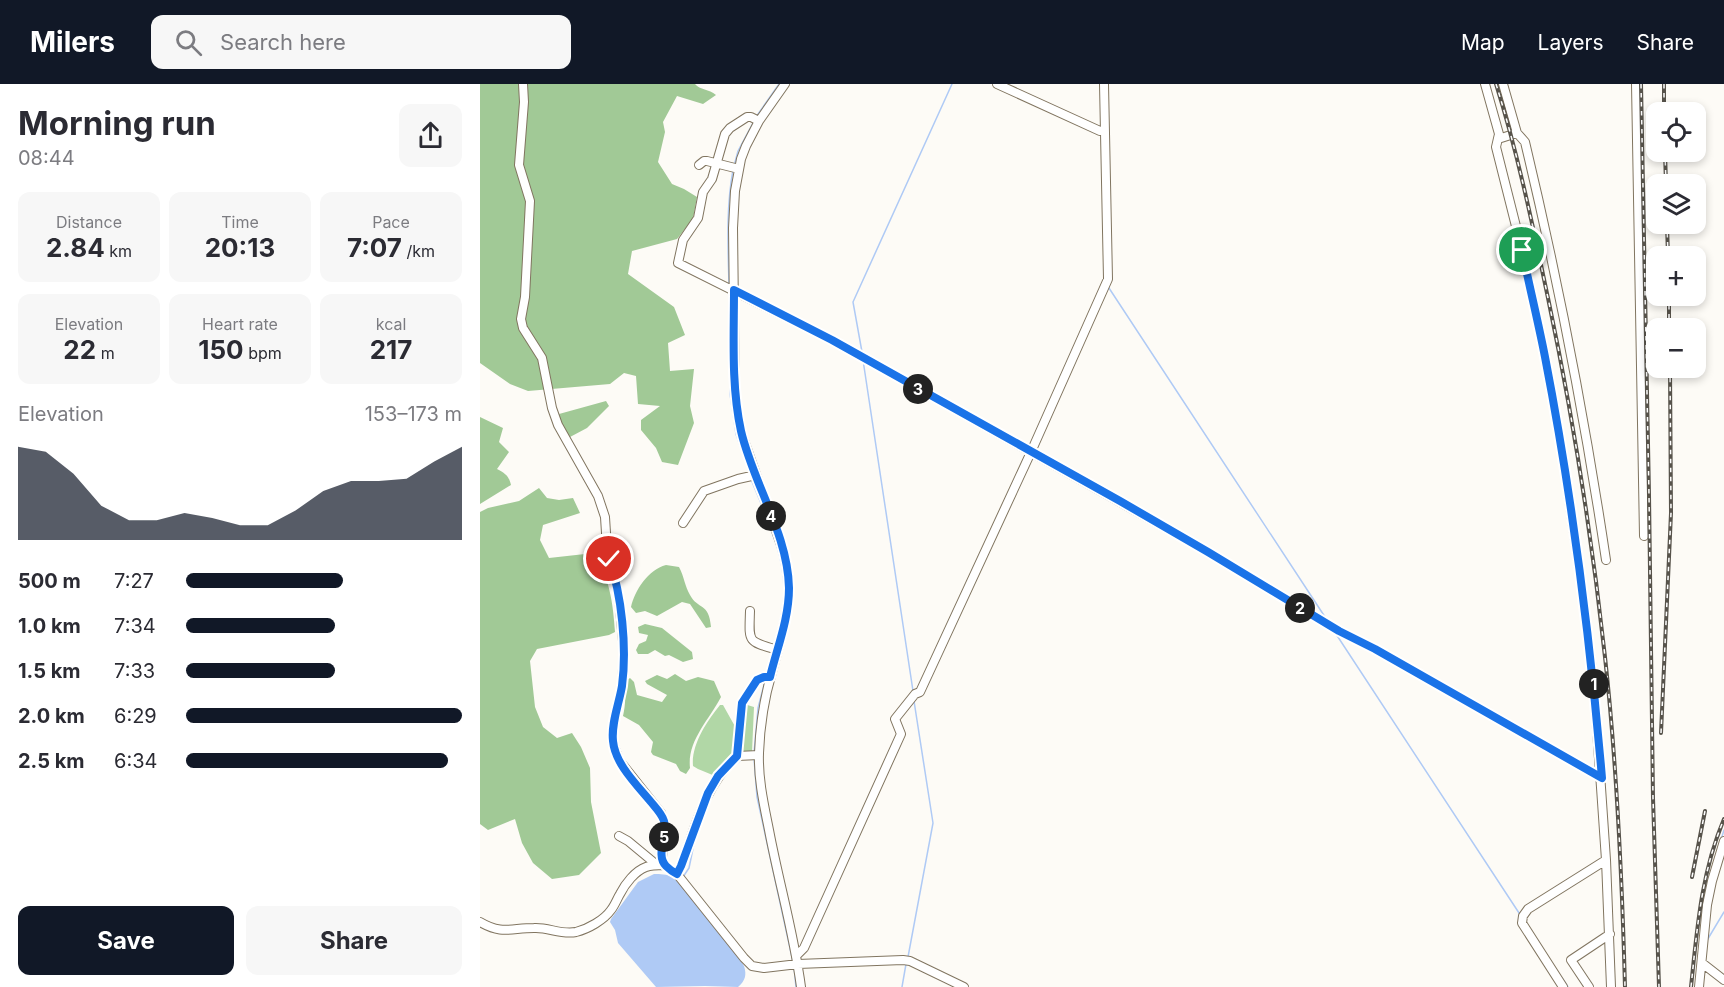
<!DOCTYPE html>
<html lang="en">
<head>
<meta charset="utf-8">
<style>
	:root { --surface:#fff; --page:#f7f7f7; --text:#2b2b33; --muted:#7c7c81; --accent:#111827 }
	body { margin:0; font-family:Inter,sans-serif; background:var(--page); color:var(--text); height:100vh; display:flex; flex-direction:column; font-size:22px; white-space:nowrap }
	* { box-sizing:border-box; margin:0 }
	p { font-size:20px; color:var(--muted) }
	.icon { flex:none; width:33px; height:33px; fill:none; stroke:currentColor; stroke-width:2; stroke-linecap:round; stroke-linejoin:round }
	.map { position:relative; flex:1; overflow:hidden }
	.side { display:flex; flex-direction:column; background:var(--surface); width:480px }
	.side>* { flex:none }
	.buttons { position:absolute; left:1166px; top:18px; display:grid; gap:12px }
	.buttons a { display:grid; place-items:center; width:60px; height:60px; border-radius:12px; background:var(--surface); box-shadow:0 3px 9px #0003; font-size:30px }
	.pin { position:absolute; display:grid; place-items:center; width:51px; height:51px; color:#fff; margin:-26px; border:3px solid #fff; border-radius:50%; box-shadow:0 2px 6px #0007 }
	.km { position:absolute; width:30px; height:30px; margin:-15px; border-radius:50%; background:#222; color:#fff; font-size:16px; line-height:30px; text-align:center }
	.round { display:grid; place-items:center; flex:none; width:63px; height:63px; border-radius:12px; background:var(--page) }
	.head { display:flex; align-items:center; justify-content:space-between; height:102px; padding:0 18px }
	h1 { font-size:33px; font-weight:700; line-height:45px }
	.figures { display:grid; grid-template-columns:repeat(3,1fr); gap:9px; height:102px; padding:6px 18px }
	.figures div { display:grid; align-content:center; border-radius:12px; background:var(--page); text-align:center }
	.figures b { font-size:26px; font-weight:700 }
	.figures small { font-size:16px; font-weight:400 }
	.figures p { font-size:16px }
	.chart { height:168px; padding:12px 18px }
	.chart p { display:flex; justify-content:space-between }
	.chart svg { width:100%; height:108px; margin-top:6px; fill:var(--accent); opacity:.7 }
	.primary-button { display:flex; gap:12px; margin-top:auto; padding:12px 18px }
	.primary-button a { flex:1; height:69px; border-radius:12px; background:var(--accent); color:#fff; font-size:24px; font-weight:700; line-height:69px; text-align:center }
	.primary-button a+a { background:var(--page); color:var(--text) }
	ul { padding:0 18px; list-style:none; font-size:20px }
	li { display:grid; grid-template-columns:96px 72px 1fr; align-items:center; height:45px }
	li i { height:15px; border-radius:8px; background:var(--accent) }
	header { display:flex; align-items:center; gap:36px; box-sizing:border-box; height:84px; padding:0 30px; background:var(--accent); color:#fff }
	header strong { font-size:28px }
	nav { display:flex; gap:33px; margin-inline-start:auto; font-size:21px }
	.search { width:420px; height:54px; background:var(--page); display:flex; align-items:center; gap:15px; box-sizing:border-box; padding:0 21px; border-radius:12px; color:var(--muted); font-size:22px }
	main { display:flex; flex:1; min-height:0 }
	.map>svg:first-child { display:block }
</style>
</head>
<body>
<header>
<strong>Milers</strong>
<div class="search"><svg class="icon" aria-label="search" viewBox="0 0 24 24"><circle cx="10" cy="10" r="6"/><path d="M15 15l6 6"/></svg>Search here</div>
<nav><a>Map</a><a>Layers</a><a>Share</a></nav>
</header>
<main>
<section class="side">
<div class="head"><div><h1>Morning run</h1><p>08:44</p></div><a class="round"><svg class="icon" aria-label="share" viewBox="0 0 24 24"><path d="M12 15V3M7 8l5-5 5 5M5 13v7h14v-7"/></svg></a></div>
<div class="figures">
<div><p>Distance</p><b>2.84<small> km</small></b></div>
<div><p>Time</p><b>20:13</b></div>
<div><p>Pace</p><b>7:07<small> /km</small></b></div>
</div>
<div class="figures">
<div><p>Elevation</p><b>22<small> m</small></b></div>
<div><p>Heart rate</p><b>150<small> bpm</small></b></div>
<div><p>kcal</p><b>217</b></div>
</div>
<div class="chart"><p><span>Elevation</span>153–173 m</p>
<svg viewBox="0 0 160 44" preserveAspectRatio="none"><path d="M0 44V6L10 8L20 17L30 30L40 36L50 36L60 33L70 35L80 38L90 38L100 32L110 24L120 20L130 20L140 19L150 12L160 6V44z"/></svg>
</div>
<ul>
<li><b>500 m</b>7:27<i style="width:57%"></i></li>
<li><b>1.0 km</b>7:34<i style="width:54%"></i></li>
<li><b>1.5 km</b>7:33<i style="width:54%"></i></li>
<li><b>2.0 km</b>6:29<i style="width:100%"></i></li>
<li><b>2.5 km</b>6:34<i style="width:95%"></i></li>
</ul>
<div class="primary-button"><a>Save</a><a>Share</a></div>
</section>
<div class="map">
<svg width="1244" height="903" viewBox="0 0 1244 903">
	<rect width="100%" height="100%" fill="#fdfbf6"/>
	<!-- green -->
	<path fill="#b1d7a6" d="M 264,620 L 274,623 L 272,668 L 262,669 Z
		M 240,621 L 243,621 L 257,646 L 254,670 L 235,692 L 218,685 L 213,682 C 211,661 227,637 240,621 Z"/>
	<!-- forest -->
	<path fill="#a1c996" d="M 0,0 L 215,0 C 220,6 229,5 236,11 L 223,20 L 197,12 L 183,38 L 185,48 L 178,78 L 192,100 L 204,105 L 217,113 L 213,135 L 197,155 L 152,167 L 148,190 L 194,223 L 205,251 L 188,259 L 190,287 L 214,285 L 210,322 L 214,339 L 198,381 L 182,378 L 176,364 L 161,346 L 161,336 L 180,322 L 158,320 L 156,292 L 144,289 L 130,300 L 48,307 L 30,300 L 0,279 Z
		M 126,317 L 129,322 L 107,344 L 90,353 L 81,339 L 79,330 Z
		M 0,333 L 23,344 L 19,358 L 29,368 L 17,385 C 25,389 29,392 31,401 L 0,420 Z
		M 59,404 L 67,414 L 79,416 L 93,414 L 100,429 L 63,441 L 60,456 L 69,474 L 114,469 C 130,495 133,519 135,548 L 129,551 L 57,565 L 50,577 L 55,623 L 63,643 L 77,654 L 92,649 L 101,663 L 110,684 L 111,718 L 121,769 L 99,791 L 72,795 L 53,779 L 42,759 L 35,735 L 8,746 L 0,740 L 0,428 L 8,424 L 39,417 Z
		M 186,481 L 199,483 C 204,492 205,503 210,511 C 218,526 229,518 231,543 L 226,544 L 210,520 L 202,518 L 177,532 L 165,527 L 156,529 L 151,523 C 155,506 168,486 186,481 Z
		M 165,540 L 182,544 L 212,568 L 213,575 L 203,578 L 189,571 L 185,572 L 175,566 L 168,570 L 158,570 L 156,566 L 159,560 L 166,557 L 168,551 L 159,549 L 158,543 Z
		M 195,590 L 206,597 L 218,593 L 234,597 L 241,613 C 229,636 207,657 210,684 L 206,690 L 200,687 L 196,680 L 173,671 L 171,668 L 173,658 L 159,641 L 143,632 C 146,620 145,610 146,597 L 150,594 L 154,598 L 157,611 L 182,618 L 187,611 L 167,600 L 165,597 L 177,591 L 187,595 Z"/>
	<!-- water -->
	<path fill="#afcaf5" d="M 174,790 C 180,790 187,790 192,793 C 202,799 260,871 264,882 C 267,891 265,897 258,903 L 225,902 L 176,903 L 138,859 L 135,846 L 130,838 L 131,835 L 158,798 Z"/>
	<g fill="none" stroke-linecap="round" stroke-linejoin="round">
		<!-- stream -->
		<path stroke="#afcaf5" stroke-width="1.5" d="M 276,33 L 299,0
			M 254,82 L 258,67 L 274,37
			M 249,201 C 248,163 246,124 253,86
			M 627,201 L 847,536
			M 249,209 L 250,310 L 256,350 L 270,390
			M 382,268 L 373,218 L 472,0
			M 383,276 L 433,607
			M 271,395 C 285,430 304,467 304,506 C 304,525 299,543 294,561
			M 856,550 L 1041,832
			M 287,590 L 292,568
			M 274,669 L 278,624 L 285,597
			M 274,674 L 277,713 L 313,878
			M 248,687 L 262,675
			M 1230,792 L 1244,746
			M 203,793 L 209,784 L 216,750
			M 1226,858 L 1244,828
			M 428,873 L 453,739 L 434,617
			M 314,883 L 316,903
			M 1082,894 L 1088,903
			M 422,903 L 426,880"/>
		<!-- minor casing -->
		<g stroke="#817560" stroke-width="10">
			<path id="minor" d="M 43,0 L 44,18 L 39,81 L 50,117 L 45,213 L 41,235 L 43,244 L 62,274 L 72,324 L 78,341 L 118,412 L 125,433 L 127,465 L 135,492 L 139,513 L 144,568 L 142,602 L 132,648 L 133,659 L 139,676 L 181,729 C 189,748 178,763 184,781
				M 305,0 L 279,37 L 266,62 L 261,75 L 255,107 L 253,144 L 255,309 L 261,348 L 305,472 C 307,482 308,493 309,503 C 309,532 299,561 292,588 C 284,615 280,642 279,669 C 278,695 284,721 289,746 C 299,799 314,850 321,903
				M 517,0 L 620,47 L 625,47
				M 1005,0 L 1019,50 L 1016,63 L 1042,166 L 1065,271 L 1084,380 L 1100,491 L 1114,602 L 1126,776 L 1048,825 L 1043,832 L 1042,839 L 1083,903
				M 1023,0 L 1037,49 L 1045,58 C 1078,196 1105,335 1126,476
				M 1156,0 L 1164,452
				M 279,37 L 271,33 L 267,33 L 250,44 L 245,50 L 232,95 L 223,108 L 218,134 L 203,156 L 198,179 L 352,256 L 640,418 L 728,468 L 859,547 L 895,565 L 1122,694
				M 1018,55 L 1037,49
				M 219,81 L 224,77 L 227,77 L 259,85
				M 203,439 L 224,407 L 258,395 L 276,391
				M 270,527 C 269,559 267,557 298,566
				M 257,672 L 262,619 L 277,596 L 284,593 L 290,593
				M 139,752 L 148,757 L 177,781
				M 1126,776 L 1131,903
				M 197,790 L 201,782 C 216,741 224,703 257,672 L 279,671
				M 0,838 C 22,851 31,844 54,844 C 68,843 81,851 96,848 C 108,845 124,836 131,826 C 135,821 137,815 140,810 C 145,800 155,787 166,783 C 171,781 178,781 184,781 L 197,790 L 264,874 L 272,882 L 284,884 L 318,880 L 423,876 L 430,877 L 484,903
				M 317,871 L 324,864 L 421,650 L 415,635 L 435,610 L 440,608 L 551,368 L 628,195 L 624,0
				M 1222,879 L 1244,896
				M 1109,903 L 1091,876 L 1130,850
				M 1219,903 L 1227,821 L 1232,797 L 1244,757"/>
		</g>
		<!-- minor -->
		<use href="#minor" stroke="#fff" stroke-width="8"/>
		<!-- rail casing -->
		<g stroke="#57534b" stroke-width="4">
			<path id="rail" d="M 1016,0 C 1038,70 1053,143 1068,214 C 1093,333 1112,453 1125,573 C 1137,682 1142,793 1145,903
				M 1161,0 L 1169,411 L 1173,714 L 1179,903
				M 1184,0 L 1184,28
				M 1185,68 L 1186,100
				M 1187,140 L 1188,172
				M 1189,212 L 1189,244
				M 1181,649 L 1191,429 L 1190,284
				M 1212,793 L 1225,727
				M 1211,903 C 1217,846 1221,789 1244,735"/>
		</g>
		<!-- rail -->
		<use href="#rail" stroke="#fff" stroke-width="1.5" stroke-dasharray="4.5" stroke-linecap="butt"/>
	</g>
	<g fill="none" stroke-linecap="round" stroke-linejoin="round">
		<!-- route casing -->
		<g stroke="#fff" stroke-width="12">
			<path id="route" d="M 129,475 C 142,511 147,564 142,602 C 139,620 131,639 133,657 C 135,680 157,701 171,718 C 176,724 182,730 184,737 C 188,751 175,771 186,782 C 189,785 193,788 197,790 L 201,782 L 228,709 L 238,692 L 257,672 L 262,619 L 277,596 L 284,593 L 290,593 C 297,564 309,535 309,504 C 308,450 273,399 261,347 C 251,301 254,252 254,206 L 352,256 L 640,417 L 728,468 L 859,547 L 895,565 L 1122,694 C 1110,553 1092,412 1065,273 C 1058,237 1049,201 1042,166"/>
		</g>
		<!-- route -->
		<use href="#route" stroke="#1a73e8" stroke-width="8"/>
	</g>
</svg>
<div class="buttons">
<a><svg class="icon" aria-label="locate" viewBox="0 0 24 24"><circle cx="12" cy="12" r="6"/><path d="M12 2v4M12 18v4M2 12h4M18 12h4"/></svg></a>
<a><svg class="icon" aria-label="layers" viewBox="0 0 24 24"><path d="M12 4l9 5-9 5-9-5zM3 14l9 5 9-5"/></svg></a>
<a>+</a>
<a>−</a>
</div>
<div class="pin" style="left:1042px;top:166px;background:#1e9e55"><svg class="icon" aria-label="arrive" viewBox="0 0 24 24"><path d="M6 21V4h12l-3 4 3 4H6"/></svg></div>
<div class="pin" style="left:129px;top:475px;background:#d93025"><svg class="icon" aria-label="check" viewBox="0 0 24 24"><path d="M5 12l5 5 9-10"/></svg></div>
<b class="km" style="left:1114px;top:600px">1</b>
<b class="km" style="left:820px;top:524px">2</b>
<b class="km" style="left:438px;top:305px">3</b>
<b class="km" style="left:291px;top:432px">4</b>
<b class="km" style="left:184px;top:753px">5</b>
</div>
</main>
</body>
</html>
